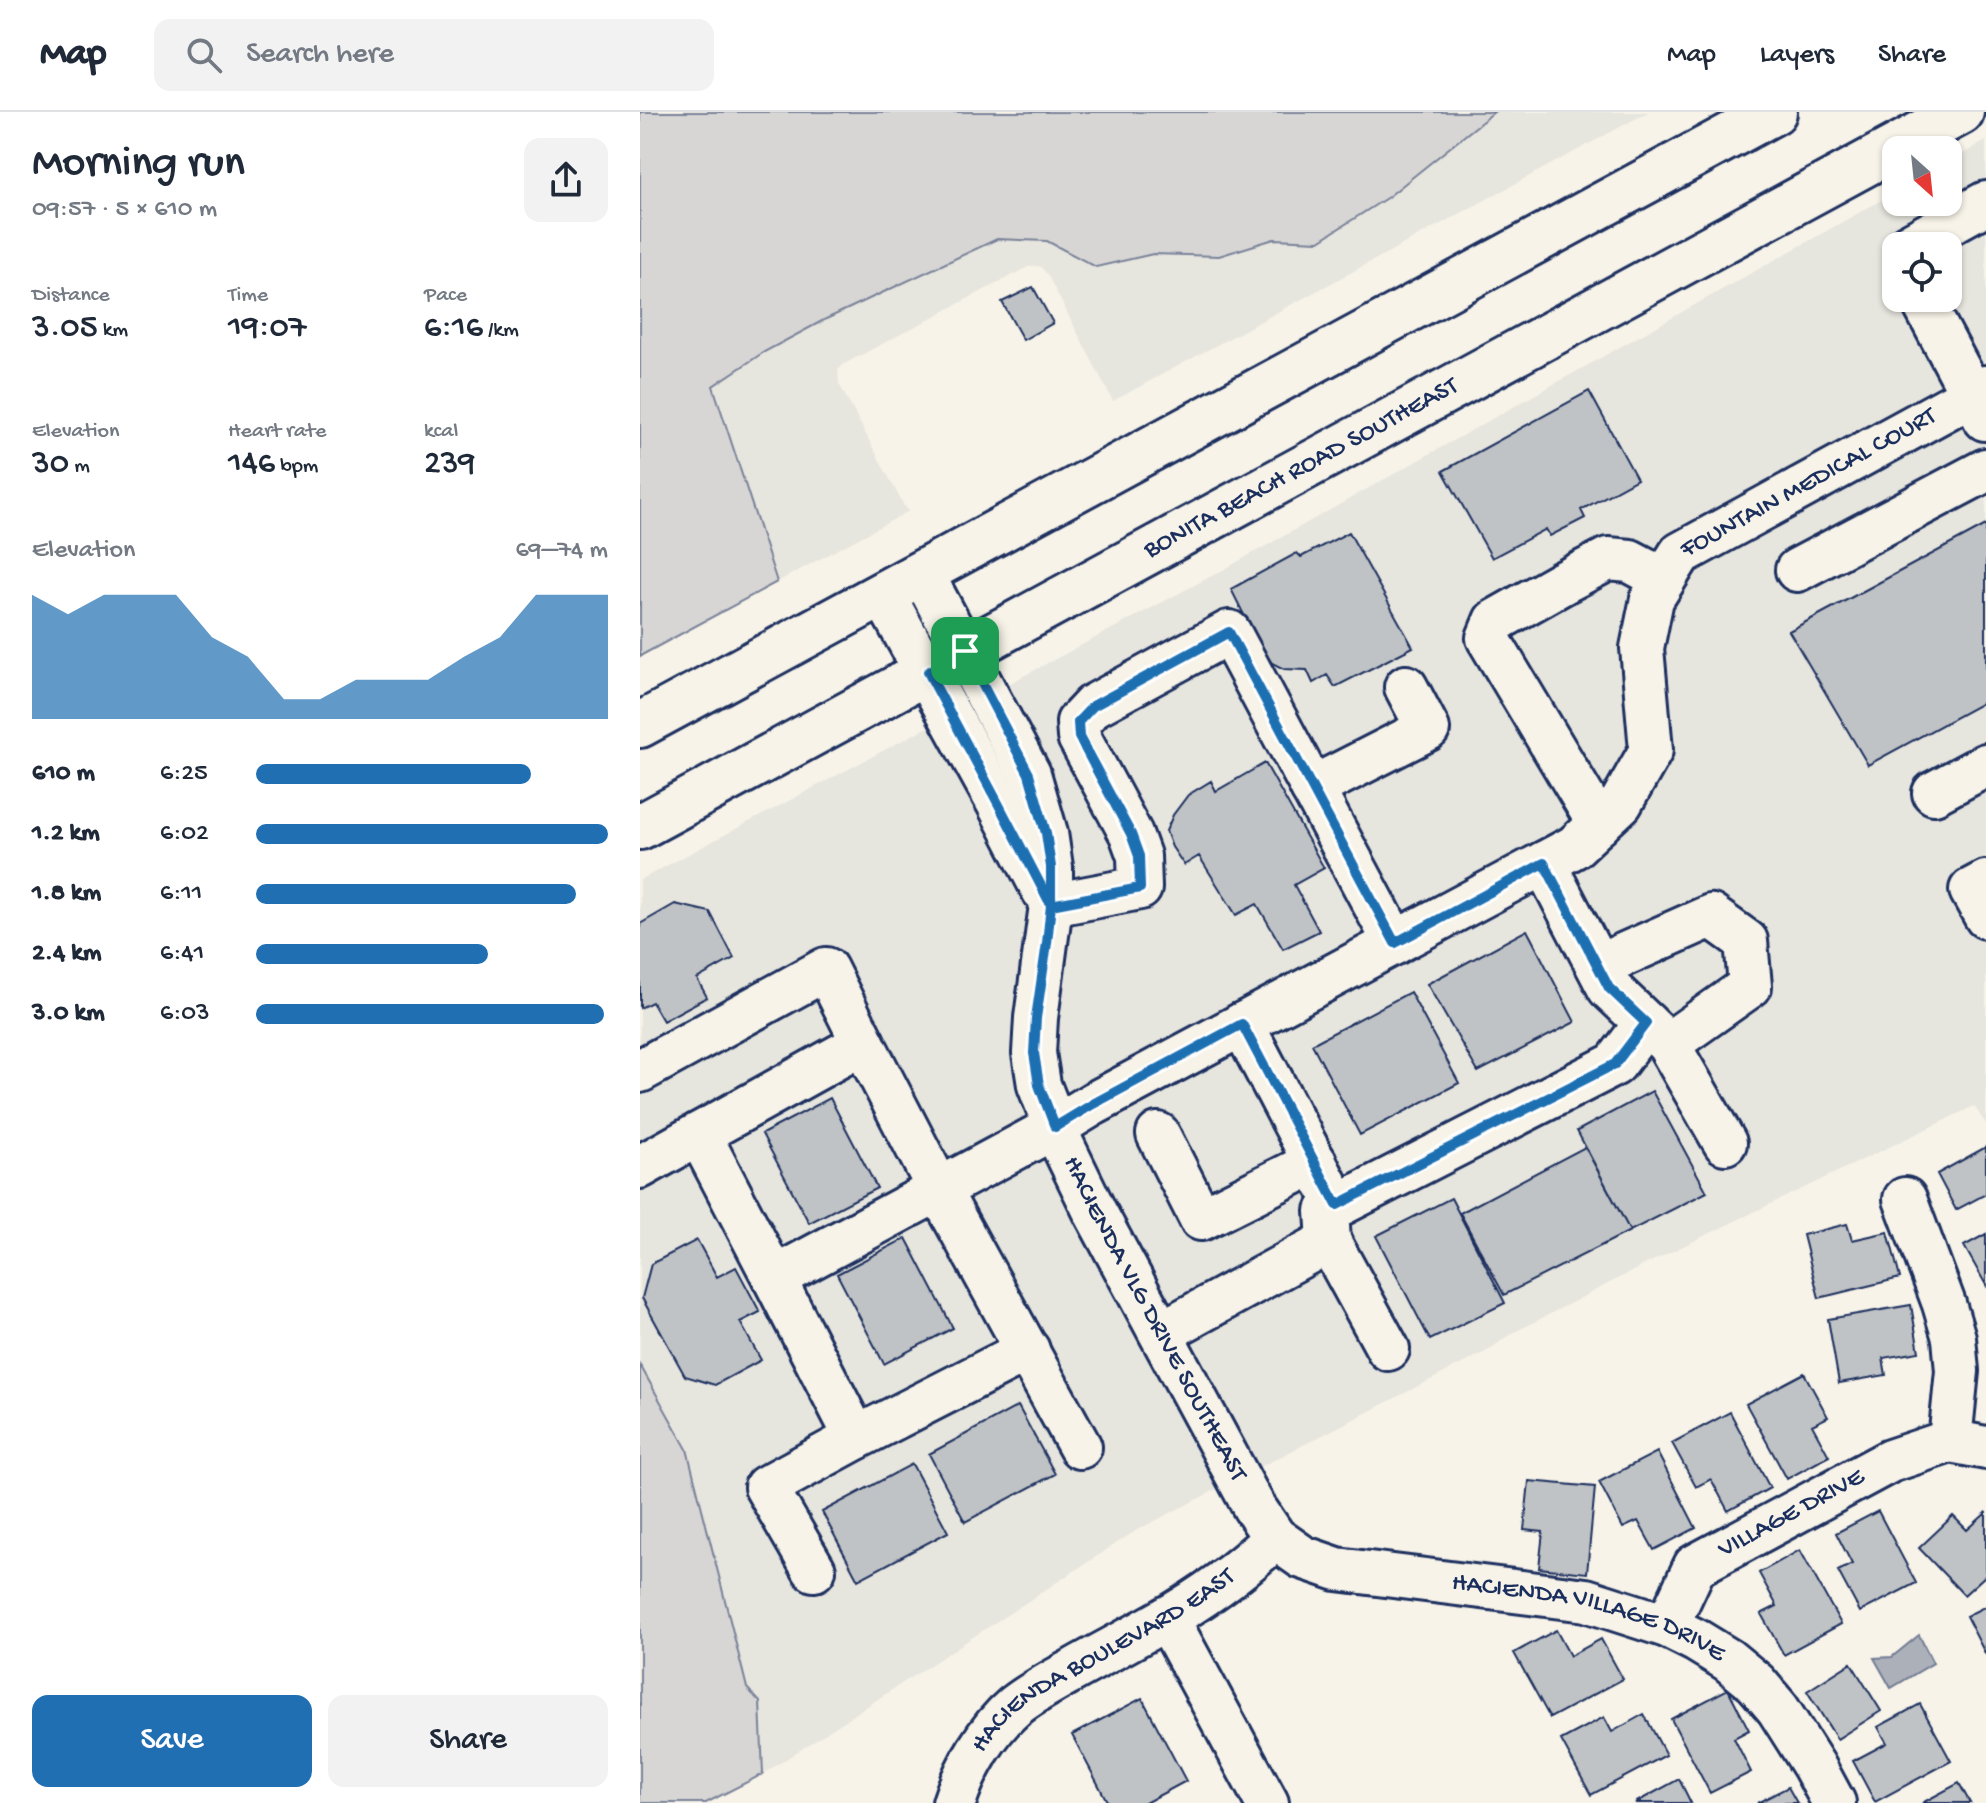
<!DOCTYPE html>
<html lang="en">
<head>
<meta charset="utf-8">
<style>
	:root { --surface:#fff; --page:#f2f2f3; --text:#1f2937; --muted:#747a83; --line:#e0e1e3; --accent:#1f6fb2 }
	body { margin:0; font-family:"Gochi Hand",sans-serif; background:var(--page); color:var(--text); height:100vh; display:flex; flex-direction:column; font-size:30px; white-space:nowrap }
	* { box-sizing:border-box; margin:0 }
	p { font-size:26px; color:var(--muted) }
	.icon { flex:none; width:44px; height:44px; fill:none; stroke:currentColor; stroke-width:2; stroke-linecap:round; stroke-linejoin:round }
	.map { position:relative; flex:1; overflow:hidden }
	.details { display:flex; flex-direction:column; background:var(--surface); width:640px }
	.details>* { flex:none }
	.needle { width:52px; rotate:153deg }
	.tools { position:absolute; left:1242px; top:24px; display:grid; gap:16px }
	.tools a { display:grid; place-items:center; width:80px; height:80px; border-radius:16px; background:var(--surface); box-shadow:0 2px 6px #0004; font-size:40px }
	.pin { position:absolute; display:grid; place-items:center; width:68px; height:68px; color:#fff; margin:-34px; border-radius:16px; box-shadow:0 4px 12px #0006 }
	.round { display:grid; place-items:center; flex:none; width:84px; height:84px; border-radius:16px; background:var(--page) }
	.head { display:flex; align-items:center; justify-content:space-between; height:136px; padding:0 32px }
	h1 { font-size:44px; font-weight:600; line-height:60px }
	.stats { display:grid; grid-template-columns:repeat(3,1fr); gap:12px; height:136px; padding:8px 32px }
	.stats div { display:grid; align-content:center }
	.stats b { font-size:34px; font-weight:600 }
	.stats small { font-size:22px; font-weight:400 }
	.stats p { font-size:22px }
	.chart { height:224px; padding:16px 32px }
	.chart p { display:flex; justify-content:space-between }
	.chart svg { width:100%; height:144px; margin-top:8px; fill:var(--accent); opacity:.7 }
	.primary-button { display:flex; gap:16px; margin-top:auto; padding:16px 32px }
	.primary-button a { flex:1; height:92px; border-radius:16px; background:var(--accent); color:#fff; font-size:32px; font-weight:600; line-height:92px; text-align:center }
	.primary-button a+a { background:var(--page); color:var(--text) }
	ul { padding:0 32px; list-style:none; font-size:26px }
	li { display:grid; grid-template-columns:128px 96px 1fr; align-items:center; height:60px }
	li i { height:20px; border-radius:10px; background:var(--accent) }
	header { display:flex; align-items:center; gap:48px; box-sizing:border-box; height:112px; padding:0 40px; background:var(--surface); border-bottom:2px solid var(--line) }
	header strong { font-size:38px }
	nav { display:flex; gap:44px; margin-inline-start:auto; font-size:28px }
	.search { width:560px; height:72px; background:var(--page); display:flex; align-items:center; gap:20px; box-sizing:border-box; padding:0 28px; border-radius:16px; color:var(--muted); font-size:30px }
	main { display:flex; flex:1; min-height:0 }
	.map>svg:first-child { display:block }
</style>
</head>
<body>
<header>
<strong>Map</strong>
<div class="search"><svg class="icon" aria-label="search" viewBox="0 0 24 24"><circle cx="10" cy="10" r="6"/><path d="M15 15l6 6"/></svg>Search here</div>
<nav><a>Map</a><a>Layers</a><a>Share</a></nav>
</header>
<main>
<section class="details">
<div class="head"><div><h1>Morning run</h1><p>09:57 · 5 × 610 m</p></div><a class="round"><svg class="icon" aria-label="share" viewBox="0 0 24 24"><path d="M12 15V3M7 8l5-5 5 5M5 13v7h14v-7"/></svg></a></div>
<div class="stats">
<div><p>Distance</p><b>3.05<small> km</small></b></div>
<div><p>Time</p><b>19:07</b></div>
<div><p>Pace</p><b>6:16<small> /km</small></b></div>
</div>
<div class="stats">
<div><p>Elevation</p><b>30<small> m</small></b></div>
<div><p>Heart rate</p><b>146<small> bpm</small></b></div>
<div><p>kcal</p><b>239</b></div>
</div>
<div class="chart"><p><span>Elevation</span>69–74 m</p>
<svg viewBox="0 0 160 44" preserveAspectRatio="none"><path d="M0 44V6L10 12L20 6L30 6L40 6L50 19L60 25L70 38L80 38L90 32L100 32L110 32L120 25L130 19L140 6L150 6L160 6V44z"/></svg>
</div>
<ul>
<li><b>610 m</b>6:25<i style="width:78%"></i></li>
<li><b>1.2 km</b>6:02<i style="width:100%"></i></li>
<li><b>1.8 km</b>6:11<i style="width:91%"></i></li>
<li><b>2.4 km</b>6:41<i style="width:66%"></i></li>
<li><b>3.0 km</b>6:03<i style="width:99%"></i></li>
</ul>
<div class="primary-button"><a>Save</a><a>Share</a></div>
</section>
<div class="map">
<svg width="1346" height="1691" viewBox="0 0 1346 1691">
	<rect width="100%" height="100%" fill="#f7f3e8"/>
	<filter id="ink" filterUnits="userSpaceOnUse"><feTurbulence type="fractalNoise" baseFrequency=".0125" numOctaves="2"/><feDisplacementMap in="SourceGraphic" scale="16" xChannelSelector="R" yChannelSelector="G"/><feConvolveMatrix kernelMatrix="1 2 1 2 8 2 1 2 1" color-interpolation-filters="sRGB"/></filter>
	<g filter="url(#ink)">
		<!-- built -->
		<path fill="#e6e5de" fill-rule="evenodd" d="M 854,0 L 1008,0 L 473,289 L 407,162 L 401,155 L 397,154 L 388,155 L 204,252 L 198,258 L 199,272 L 264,394 L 269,399 L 137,470 L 73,274 L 124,240 L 184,208 L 357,127 L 407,129 L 456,155 L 513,142 L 579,144 L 634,127 L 679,129 L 748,85 Z
			M 1346,29 L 1346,1012 L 1334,994 L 1006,1152 L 869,1223 L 849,1238 L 497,1418 L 123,1662 L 120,1590 L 107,1576 L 47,1337 L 0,1253 L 0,768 L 583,458 L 1256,80 L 1256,90 L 1308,90 L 1308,50 ZM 1256,134 L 1308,134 L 1308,186 L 1256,186 Z"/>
		<!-- green -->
		<path fill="#d7d6d4" stroke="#798299" stroke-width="2" d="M 0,0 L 854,0 L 748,85 L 679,129 L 634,127 L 579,144 L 513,142 L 456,155 L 407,129 L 357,127 L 184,208 L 124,240 L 73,274 L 137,470 L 0,544 Z
			M 0,1253 L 47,1337 L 107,1576 L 120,1590 L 123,1662 L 66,1691 L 0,1691 Z"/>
		<!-- water -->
		<path fill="#acb0b9" stroke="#727c95" stroke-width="2" d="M 1279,1523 L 1293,1551 L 1251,1576 L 1234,1546 L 1252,1545 Z"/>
		<!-- building -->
		<path fill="#c0c3c5" stroke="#1b2f5e" stroke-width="2" d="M 393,175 L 413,211 L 383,228 L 362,190 Z
			M 949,279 L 997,367 L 941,398 L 945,406 L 910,424 L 906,417 L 852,446 L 803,359 Z
			M 1346,413 L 1346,589 L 1228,653 L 1149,519 Z
			M 709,420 L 773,535 L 695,575 L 687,563 L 673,571 L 667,558 L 644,557 L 632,551 L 623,541 L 591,477 L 657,441 L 661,445 Z
			M 625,651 L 684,756 L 654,773 L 679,819 L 643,837 L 617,792 L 596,803 L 559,744 L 544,753 L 532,735 L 526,719 L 533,703 L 548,683 L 571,669 L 576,679 Z
			M 35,792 L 70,800 L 94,846 L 57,867 L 67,885 L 23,909 L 12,890 L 0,896 L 0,812 Z
			M 887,818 L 935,910 L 838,960 L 787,872 Z
			M 770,880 L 819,971 L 720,1023 L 672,932 Z
			M 1012,979 L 1067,1080 L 990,1119 L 937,1019 Z
			M 190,986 L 237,1076 L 169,1111 L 122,1022 Z
			M 945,1035 L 990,1119 L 864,1183 L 820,1101 Z
			M 1346,1035 L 1346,1082 L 1316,1098 L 1297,1062 Z
			M 811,1086 L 865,1191 L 790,1228 L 736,1124 Z
			M 1207,1112 L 1212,1128 L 1248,1120 L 1260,1166 L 1179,1186 L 1163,1123 Z
			M 1346,1122 L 1346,1173 L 1324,1134 Z
			M 266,1126 L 313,1216 L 244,1252 L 197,1162 Z
			M 57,1128 L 77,1165 L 96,1155 L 120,1200 L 100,1210 L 121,1248 L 75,1273 L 45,1264 L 2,1186 L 11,1152 Z
			M 1271,1193 L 1279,1240 L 1243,1246 L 1246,1263 L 1199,1271 L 1188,1207 Z
			M 1164,1261 L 1188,1305 L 1172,1313 L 1189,1344 L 1147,1367 L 1106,1292 Z
			M 378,1294 L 415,1362 L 325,1410 L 289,1342 Z
			M 1090,1300 L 1130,1376 L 1088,1399 L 1071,1367 L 1056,1375 L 1032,1331 Z
			M 1017,1340 L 1056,1416 L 1014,1438 L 998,1409 L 983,1416 L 959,1370 Z
			M 272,1352 L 308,1420 L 218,1468 L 182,1400 Z
			M 889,1369 L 955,1375 L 947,1461 L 899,1456 L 903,1420 L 884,1418 Z
			M 1238,1399 L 1276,1471 L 1220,1500 L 1198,1459 L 1212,1452 L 1196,1421 Z
			M 1346,1401 L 1346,1463 L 1324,1483 L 1279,1436 L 1313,1404 L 1327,1418 Z
			M 1160,1438 L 1201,1512 L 1144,1543 L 1121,1502 L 1137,1494 L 1119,1461 Z
			M 1346,1494 L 1346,1543 L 1326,1504 Z
			M 916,1518 L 930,1544 L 961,1527 L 983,1567 L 910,1606 L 874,1541 Z
			M 1211,1551 L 1241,1599 L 1197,1627 L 1167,1579 Z
			M 1088,1577 L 1109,1618 L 1094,1626 L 1111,1660 L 1070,1681 L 1031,1607 Z
			M 502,1586 L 546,1669 L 505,1691 L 468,1691 L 432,1623 Z
			M 1280,1592 L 1311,1649 L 1235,1690 L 1213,1649 L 1247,1631 L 1238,1615 Z
			M 1004,1602 L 1026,1643 L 951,1683 L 921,1628 L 964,1605 L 972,1620 Z
			M 1039,1667 L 1051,1691 L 995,1691 Z
			M 1319,1671 L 1330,1691 L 1282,1691 Z
			M 1148,1675 L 1157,1691 L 1117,1691 Z"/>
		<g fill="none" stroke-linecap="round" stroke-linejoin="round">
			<!-- minor casing -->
			<g stroke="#1b2f5e" stroke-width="48">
				<g id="minor">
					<path d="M 1268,134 L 1346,91"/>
					<path d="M 1281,186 L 1345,307"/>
					<path d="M 1157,458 L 1346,358"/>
					<path id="s1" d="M 282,461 L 389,662 L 406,721 L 411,755 L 411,793 L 396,906 L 394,941 L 399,973 L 423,1034 L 455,1100 L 614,1395 L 635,1426 L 662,1445 L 697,1457 L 946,1488 L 1027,1514 L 1057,1529 L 1088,1548 L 1116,1571 L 1138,1597 L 1174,1654 L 1194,1691"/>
					<path d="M 243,482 L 359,693 L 403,778"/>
					<path d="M 672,676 L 788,617 L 766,575"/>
					<path d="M 1294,681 L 1346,653"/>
					<path d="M 959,712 L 848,526 L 855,509 L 924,470 L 968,447 L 990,449 L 1024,467"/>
					<path d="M 904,751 L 969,876 L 1028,932 L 1085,1031"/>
					<path d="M 1346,770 L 1331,778 L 1346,805"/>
					<path d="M 411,793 L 500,776 L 499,744 L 491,722 L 439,625 L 438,610 L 453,594 L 589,520 L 755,831"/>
					<path d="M 958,854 L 1071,804 L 1106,829 L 1110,874 L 1028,932"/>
					<path d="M 602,912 L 687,1074"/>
					<path d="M 223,931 L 299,1078 L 440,1335"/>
					<path d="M 0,959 L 186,857 L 223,931 L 59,1022"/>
					<path d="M 518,1022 L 561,1107 L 675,1050"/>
					<path id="s2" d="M 0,1055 L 59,1022 L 134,1166 L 415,1015 L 453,992 L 934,735 L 981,691 L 1011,638 L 1002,536 L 1012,487 L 1040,442 L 1346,275"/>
					<path d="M 1265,1087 L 1304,1192 L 1314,1226 L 1317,1259 L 1310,1329"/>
					<path d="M 689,1129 L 748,1237"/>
					<path d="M 134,1166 L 216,1326 L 388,1238"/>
					<path d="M 521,1221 L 689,1129 L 687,1099 L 975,952 L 1006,911"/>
					<path d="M 174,1458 L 126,1375 L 216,1326"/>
					<path d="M 527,1506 L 627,1691"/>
					<path id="s3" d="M 1027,1514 L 1055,1454 L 1250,1349 L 1310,1329 L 1346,1336"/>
					<path id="s4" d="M 314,1691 C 325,1656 347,1618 375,1594 C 394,1579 416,1568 437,1556 C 466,1540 494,1525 522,1509 C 563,1486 601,1458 635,1426"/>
				</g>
			</g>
			<!-- major casing -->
			<g stroke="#1b2f5e" stroke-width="50">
				<g id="major">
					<path d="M 0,613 L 1134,0"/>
					<path id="s5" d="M 0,715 L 1321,0"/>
				</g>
			</g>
			<!-- minor -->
			<use href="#minor" stroke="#f7f3e8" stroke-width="42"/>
			<!-- major -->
			<use href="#major" stroke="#f7f3e8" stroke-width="44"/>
		</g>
	</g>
	<g fill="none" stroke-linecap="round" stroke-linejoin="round" filter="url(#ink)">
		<!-- route casing -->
		<g stroke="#fff" stroke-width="16">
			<path id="route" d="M 325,539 L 288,560 L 359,693 L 411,793 L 407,831 L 396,906 L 394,941 L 399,973 L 415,1015 L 453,992 L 602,912 L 697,1093 L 975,952 L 1006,911 L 969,876 L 904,751 L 755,831 L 589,520 L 453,594 L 438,610 L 439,625 L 491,722 L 499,744 L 500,776 L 411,793 L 411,755 L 406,721 L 389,662 L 325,539"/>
		</g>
		<!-- route -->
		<use href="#route" stroke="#1f6fb2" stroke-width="10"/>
	</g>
	<g text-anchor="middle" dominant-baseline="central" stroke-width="7" stroke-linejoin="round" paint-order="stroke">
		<!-- street labels -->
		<g font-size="26" fill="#1b2f5e" stroke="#f7f3e8">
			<text stroke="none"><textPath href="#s5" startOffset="752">BONITA BEACH ROAD SOUTHEAST</textPath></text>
			<text stroke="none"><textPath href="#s2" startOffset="1616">FOUNTAIN MEDICAL COURT</textPath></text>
			<text stroke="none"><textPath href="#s1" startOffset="804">HACIENDA VLG DRIVE SOUTHEAST</textPath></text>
			<text stroke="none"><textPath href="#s3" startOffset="176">VILLAGE DRIVE</textPath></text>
			<text stroke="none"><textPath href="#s1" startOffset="1382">HACIENDA VILLAGE DRIVE</textPath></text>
			<text stroke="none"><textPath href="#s4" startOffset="214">HACIENDA BOULEVARD EAST</textPath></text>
		</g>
	</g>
</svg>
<div class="tools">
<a><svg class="needle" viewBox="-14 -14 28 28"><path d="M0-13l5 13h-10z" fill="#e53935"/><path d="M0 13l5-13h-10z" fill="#747a83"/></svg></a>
<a><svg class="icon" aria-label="locate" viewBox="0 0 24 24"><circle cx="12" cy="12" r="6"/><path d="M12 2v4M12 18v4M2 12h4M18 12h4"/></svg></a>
</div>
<div class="pin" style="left:325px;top:539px;background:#1e9e55"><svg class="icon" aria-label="arrive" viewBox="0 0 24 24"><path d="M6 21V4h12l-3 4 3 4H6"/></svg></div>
</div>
</main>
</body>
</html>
